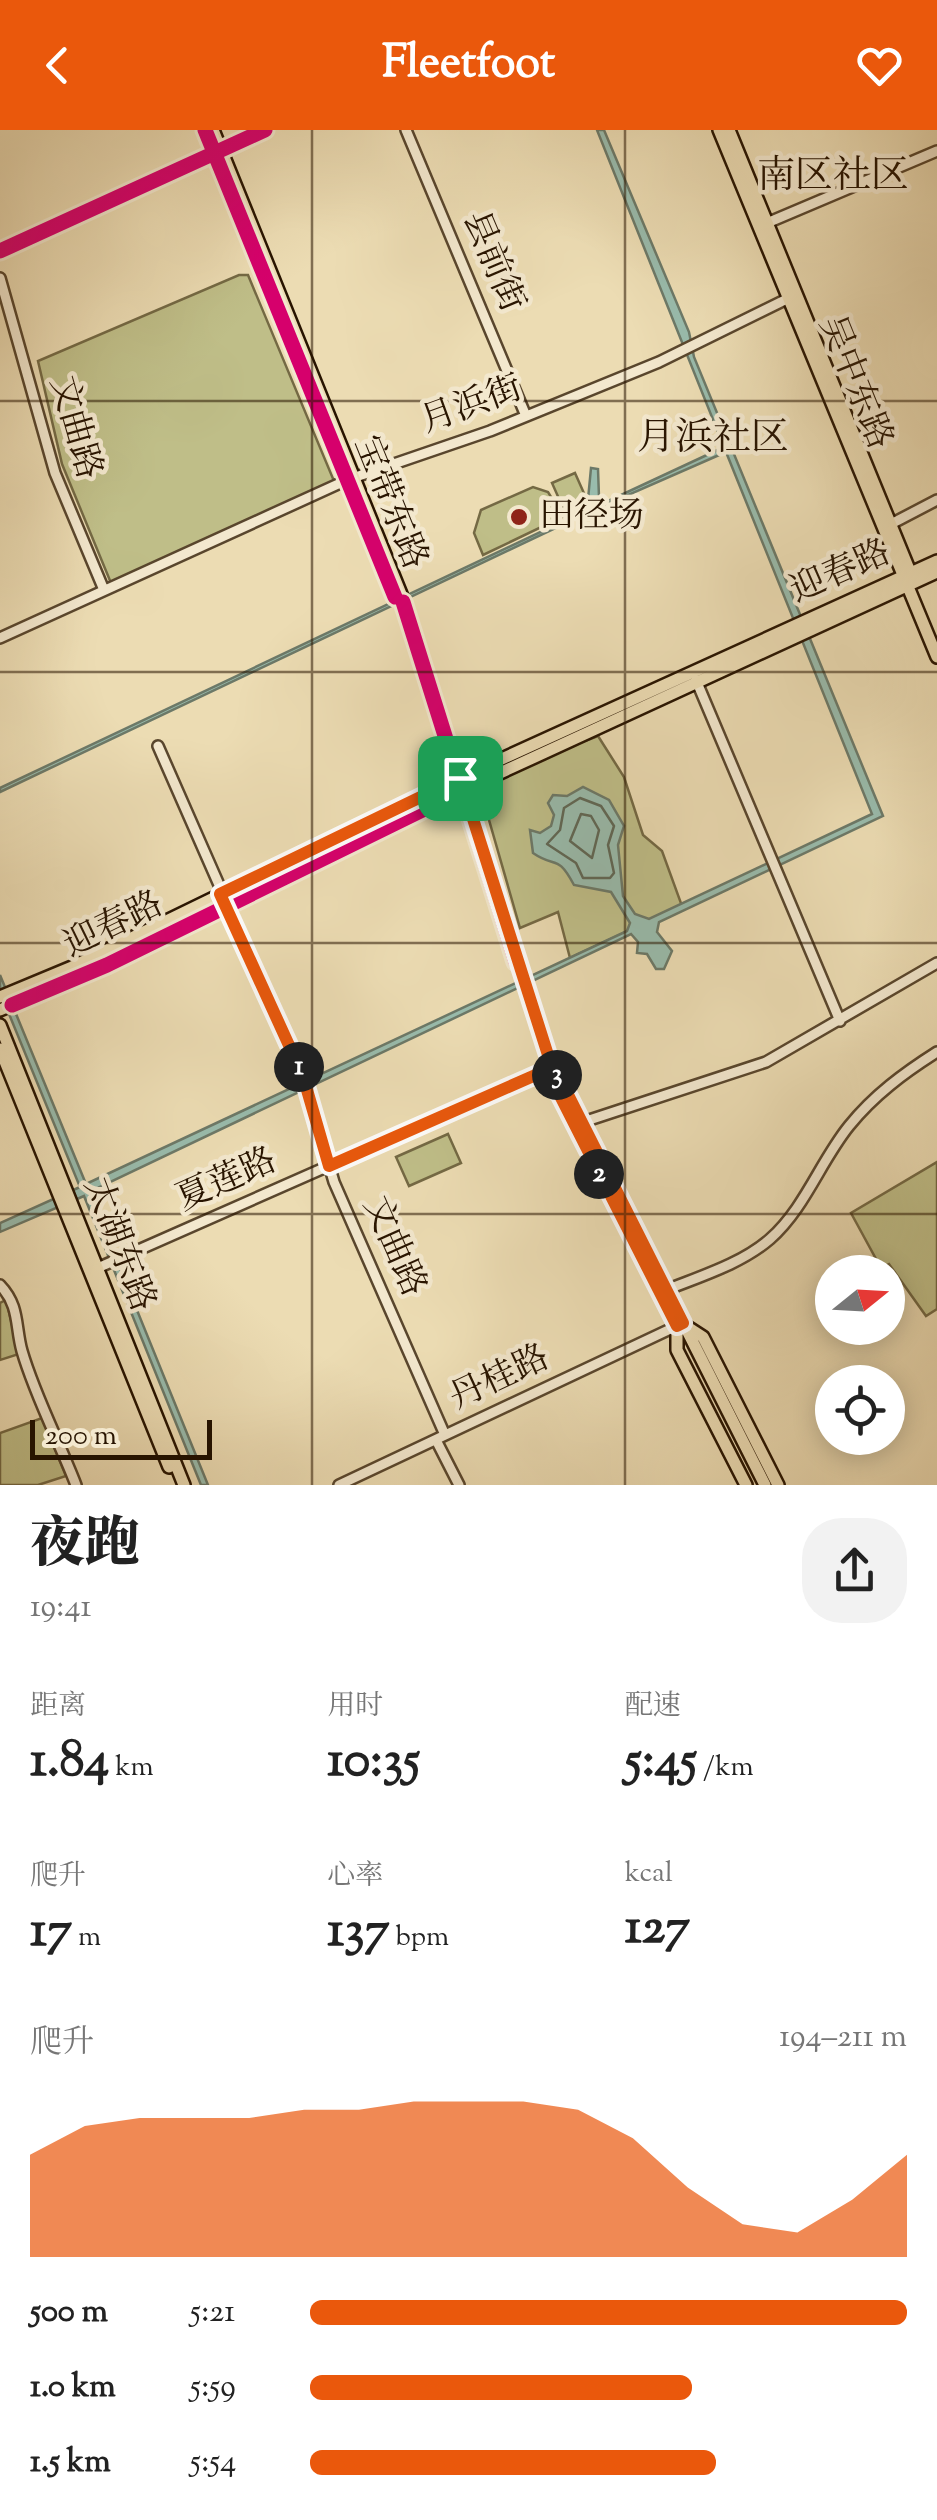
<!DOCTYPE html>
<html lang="zh">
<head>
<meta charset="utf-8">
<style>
	:root { --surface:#fff; --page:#f2f2f2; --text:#222; --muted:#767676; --accent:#ea580c }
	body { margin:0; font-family:"Sorts Mill Goudy","Noto Serif SC",serif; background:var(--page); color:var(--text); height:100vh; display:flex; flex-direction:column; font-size:38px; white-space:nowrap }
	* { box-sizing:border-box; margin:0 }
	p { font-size:32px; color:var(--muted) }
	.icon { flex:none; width:55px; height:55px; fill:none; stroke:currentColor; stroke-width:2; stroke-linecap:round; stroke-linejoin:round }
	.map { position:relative; height:1355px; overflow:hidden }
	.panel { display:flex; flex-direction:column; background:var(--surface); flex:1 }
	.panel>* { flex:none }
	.needle { width:65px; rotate:72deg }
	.buttons { position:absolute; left:815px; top:1125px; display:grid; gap:20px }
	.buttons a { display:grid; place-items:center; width:90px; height:90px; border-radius:50%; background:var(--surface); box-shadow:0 5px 25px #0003; font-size:50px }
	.scale { position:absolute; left:30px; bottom:25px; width:182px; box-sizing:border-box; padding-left:10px; border:5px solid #281400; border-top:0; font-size:28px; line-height:35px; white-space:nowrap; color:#281400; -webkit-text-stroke:8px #f3e8ce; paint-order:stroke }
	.pin { position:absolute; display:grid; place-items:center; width:85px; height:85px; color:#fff; margin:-42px; border-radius:20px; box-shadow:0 5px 15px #0006 }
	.km { position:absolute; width:50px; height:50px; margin:-25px; border-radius:50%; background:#222; color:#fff; font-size:28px; line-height:50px; text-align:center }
	.round { display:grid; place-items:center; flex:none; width:105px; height:105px; border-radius:40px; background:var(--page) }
	.overview { display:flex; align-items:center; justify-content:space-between; height:170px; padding:0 30px }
	h1 { font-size:55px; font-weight:800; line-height:75px }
	.figures { display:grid; grid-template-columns:repeat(3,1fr); gap:15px; height:170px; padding:10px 30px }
	.figures div { display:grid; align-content:center }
	.figures b { font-size:50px; font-weight:800 }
	.figures small { font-size:28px; font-weight:400 }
	.figures p { font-size:28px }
	.chart { height:280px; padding:20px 30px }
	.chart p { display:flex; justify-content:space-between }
	.chart svg { width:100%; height:180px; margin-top:10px; fill:var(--accent); opacity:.7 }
	ul { padding:0 30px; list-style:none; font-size:32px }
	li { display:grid; grid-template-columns:160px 120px 1fr; align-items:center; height:75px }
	li i { height:25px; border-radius:12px; background:var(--accent) }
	header { display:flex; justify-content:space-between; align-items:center; height:130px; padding:0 30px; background:var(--accent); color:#fff; font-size:45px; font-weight:800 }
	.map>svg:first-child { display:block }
</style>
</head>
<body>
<header><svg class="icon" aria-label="back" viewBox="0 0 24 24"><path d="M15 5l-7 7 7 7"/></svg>Fleetfoot<svg class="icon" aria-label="heart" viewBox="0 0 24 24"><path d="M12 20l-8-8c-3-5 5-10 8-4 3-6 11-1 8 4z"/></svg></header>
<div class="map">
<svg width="937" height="1355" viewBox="0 0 937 1355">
	<rect width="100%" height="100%" fill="#ecdcb3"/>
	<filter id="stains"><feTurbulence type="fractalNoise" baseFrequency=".002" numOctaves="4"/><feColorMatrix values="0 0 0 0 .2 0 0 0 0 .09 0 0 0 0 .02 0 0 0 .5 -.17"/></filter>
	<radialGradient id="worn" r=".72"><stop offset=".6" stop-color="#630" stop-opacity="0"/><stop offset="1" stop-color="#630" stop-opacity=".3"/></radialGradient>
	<!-- green -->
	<path fill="#bfbe88" stroke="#746944" stroke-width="2.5" d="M 239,145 L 248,145 L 334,351 L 111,453 L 62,334 L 38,231 Z
		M 575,343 L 587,370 L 582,372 L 583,377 L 483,425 L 474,403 L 481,380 L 533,357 L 548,362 L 561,383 L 564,380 L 552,353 Z
		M 598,606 L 624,647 L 643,705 L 662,721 L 682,776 L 570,828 L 558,782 L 520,798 L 483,669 C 491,642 570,617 598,606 Z
		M 448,1004 L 461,1033 L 409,1056 L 396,1027 Z
		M 937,1032 L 937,1179 L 926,1186 L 889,1134 L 881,1138 L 851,1083 Z
		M 6,1170 L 19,1224 L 0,1230 L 0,1173 Z
		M 42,1288 L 66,1346 L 38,1355 L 0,1355 L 0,1303 Z"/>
	<!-- water -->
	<path fill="#99bcad" stroke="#6c7968" stroke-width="2.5" d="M 597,0 L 604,0 L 689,202 L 694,227 L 883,686 L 659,792 L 657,802 L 672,821 L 664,839 L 656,839 L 647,824 L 637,823 L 638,812 L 631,804 L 89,1062 L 208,1355 L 201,1355 L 84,1066 L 0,1102 L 0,1093 L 80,1057 L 0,862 L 0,845 L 86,1054 L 627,801 L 630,793 L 611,762 L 574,755 C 557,723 556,739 533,723 L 530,700 L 540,703 L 551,696 L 554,685 L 548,673 L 553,665 L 567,666 L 583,657 L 609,670 L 624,696 L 618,715 L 623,766 L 635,784 L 649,789 L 872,684 L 726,322 L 587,383 L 0,662 L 0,658 L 587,380 L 591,338 L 598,339 L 599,367 L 606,372 L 724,317 Z"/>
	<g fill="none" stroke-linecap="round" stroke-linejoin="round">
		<!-- shore -->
		<path stroke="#606856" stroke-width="2.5" d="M 580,668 L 601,676 L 614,696 L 608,715 L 614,743 L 610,748 L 583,748 L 576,733 L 547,714 L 560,700 L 564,678 Z
			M 581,684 L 591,686 L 599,700 L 592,728 L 570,711 Z"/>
		<!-- minor casing -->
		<g stroke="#59462d" stroke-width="14">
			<path id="minor" d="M 406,0 L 526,286
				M 767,93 L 937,21
				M 0,121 L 265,0
				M 0,148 L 55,343 L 104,460
				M 891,394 L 937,370
				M 0,508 L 347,350 L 490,301 L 659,232 L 791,167
				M 696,550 L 840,891
				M 158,616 L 303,946 L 334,1052 L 445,1305
				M 574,995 L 766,932 L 937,833
				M 93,1140 L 553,937
				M 0,1155 C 20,1176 15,1196 22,1221 C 35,1266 59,1311 76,1355
				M 666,1160 C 701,1146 741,1134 770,1109 C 805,1078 820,1032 849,996 C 874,965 904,943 937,922
				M 436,1310 L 459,1355
				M 339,1355 L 681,1194"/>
		</g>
		<!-- major casing -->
		<g stroke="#281400" stroke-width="16">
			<path id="major" d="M 213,0 L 401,464 L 548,925 L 765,1355
				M 719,0 L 937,527
				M 729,0 L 913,449
				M 0,867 L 72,837 L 460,648 L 937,431
				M 0,880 L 107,835 L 463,660 L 937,442
				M 0,895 L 184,1355
				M 0,919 L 169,1337
				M 677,1196 L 677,1220 L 746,1355
				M 686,1196 L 703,1207 L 778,1355"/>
		</g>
		<!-- minor -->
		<use href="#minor" stroke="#f3e8ce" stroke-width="9"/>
		<!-- major -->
		<use href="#major" stroke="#ecdcb3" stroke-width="11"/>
		<!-- cycleway casing -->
		<g stroke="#f3e8ce" stroke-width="21">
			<path id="cycleway" d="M 205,0 L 395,467
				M 0,121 L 265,0
				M 403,472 L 516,832
				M 12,875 L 107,835 L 457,663"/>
		</g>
		<!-- cycleway -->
		<use href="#cycleway" stroke="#d6006c" stroke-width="15"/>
	</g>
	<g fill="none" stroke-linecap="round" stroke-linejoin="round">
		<!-- route casing -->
		<g stroke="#fff" stroke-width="20">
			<path id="route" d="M 460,648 L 548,925 L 683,1193 L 677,1196 L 547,940 L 329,1036 L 303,946 L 220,764 Z"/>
		</g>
		<!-- route -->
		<use href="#route" stroke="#ea580c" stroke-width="12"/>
	</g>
	<!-- grid -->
	<path fill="none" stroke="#281400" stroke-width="2.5" stroke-opacity="0.55" d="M 312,0 L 312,1355M 625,0 L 625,1355M 0,271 L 937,271M 0,542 L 937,542M 0,813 L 937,813M 0,1084 L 937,1084"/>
	<!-- markers -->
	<circle fill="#8f2418" stroke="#f3e8ce" stroke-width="4" cx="519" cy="387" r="10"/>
	<g text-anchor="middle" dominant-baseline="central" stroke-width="9" stroke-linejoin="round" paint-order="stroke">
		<!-- street labels -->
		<g font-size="35" fill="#281400" stroke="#f3e8ce">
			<text transform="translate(492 132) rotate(67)">县前街</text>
			<text transform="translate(854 253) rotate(68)">吴中东路</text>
			<text transform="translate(472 276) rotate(-20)">月浜街</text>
			<text transform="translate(74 298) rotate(74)">文曲路</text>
			<text transform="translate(389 373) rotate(68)">宝带东路</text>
			<text transform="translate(841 443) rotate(-24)">迎春路</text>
			<text transform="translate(114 796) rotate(-26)">迎春路</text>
			<text transform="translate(227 1051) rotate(-24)">夏莲路</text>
			<text transform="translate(118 1115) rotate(69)">太湖东路</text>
			<text transform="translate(393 1117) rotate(66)">文曲路</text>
			<text transform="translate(500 1249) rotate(-25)">丹桂路</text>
		</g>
		<!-- poi labels -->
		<g font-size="35" fill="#281400" stroke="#f3e8ce" text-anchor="start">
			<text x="539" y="387">田径场</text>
		</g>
		<!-- neighbourhood labels -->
		<g font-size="38" fill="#281400" stroke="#f3e8ce">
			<text x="833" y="48">南区社区</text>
			<text x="713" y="310">月浜社区</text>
		</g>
	</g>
	<rect width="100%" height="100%" filter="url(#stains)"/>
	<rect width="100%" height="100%" fill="url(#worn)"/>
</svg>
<div class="buttons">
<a><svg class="needle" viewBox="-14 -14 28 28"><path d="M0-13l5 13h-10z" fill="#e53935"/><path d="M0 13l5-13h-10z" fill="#767676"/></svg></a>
<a><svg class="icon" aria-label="locate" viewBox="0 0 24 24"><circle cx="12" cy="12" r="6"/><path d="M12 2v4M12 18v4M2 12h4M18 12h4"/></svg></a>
</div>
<div class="scale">200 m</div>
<div class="pin" style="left:460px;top:648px;background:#1e9e55"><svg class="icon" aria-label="arrive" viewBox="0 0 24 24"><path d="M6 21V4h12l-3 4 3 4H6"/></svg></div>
<b class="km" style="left:299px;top:937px">1</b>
<b class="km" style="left:599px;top:1044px">2</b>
<b class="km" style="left:557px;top:945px">3</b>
</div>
<section class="panel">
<div class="overview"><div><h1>夜跑</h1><p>19:41</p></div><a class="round"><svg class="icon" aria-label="share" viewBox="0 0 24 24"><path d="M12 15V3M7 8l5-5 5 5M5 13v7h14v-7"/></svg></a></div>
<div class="figures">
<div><p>距离</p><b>1.84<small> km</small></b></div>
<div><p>用时</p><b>10:35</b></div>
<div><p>配速</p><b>5:45<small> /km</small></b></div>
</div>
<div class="figures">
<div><p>爬升</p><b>17<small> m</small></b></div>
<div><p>心率</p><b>137<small> bpm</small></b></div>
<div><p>kcal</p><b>127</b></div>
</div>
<div class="chart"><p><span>爬升</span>194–211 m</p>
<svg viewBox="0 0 160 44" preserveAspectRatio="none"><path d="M0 44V19L10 12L20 10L30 10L40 10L50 8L60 8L70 6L80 6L90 6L100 8L110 15L120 27L130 36L140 38L150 30L160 19V44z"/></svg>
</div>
<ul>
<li><b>500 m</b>5:21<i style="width:100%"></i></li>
<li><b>1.0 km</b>5:59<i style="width:64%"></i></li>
<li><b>1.5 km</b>5:54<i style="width:68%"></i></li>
</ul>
</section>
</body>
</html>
